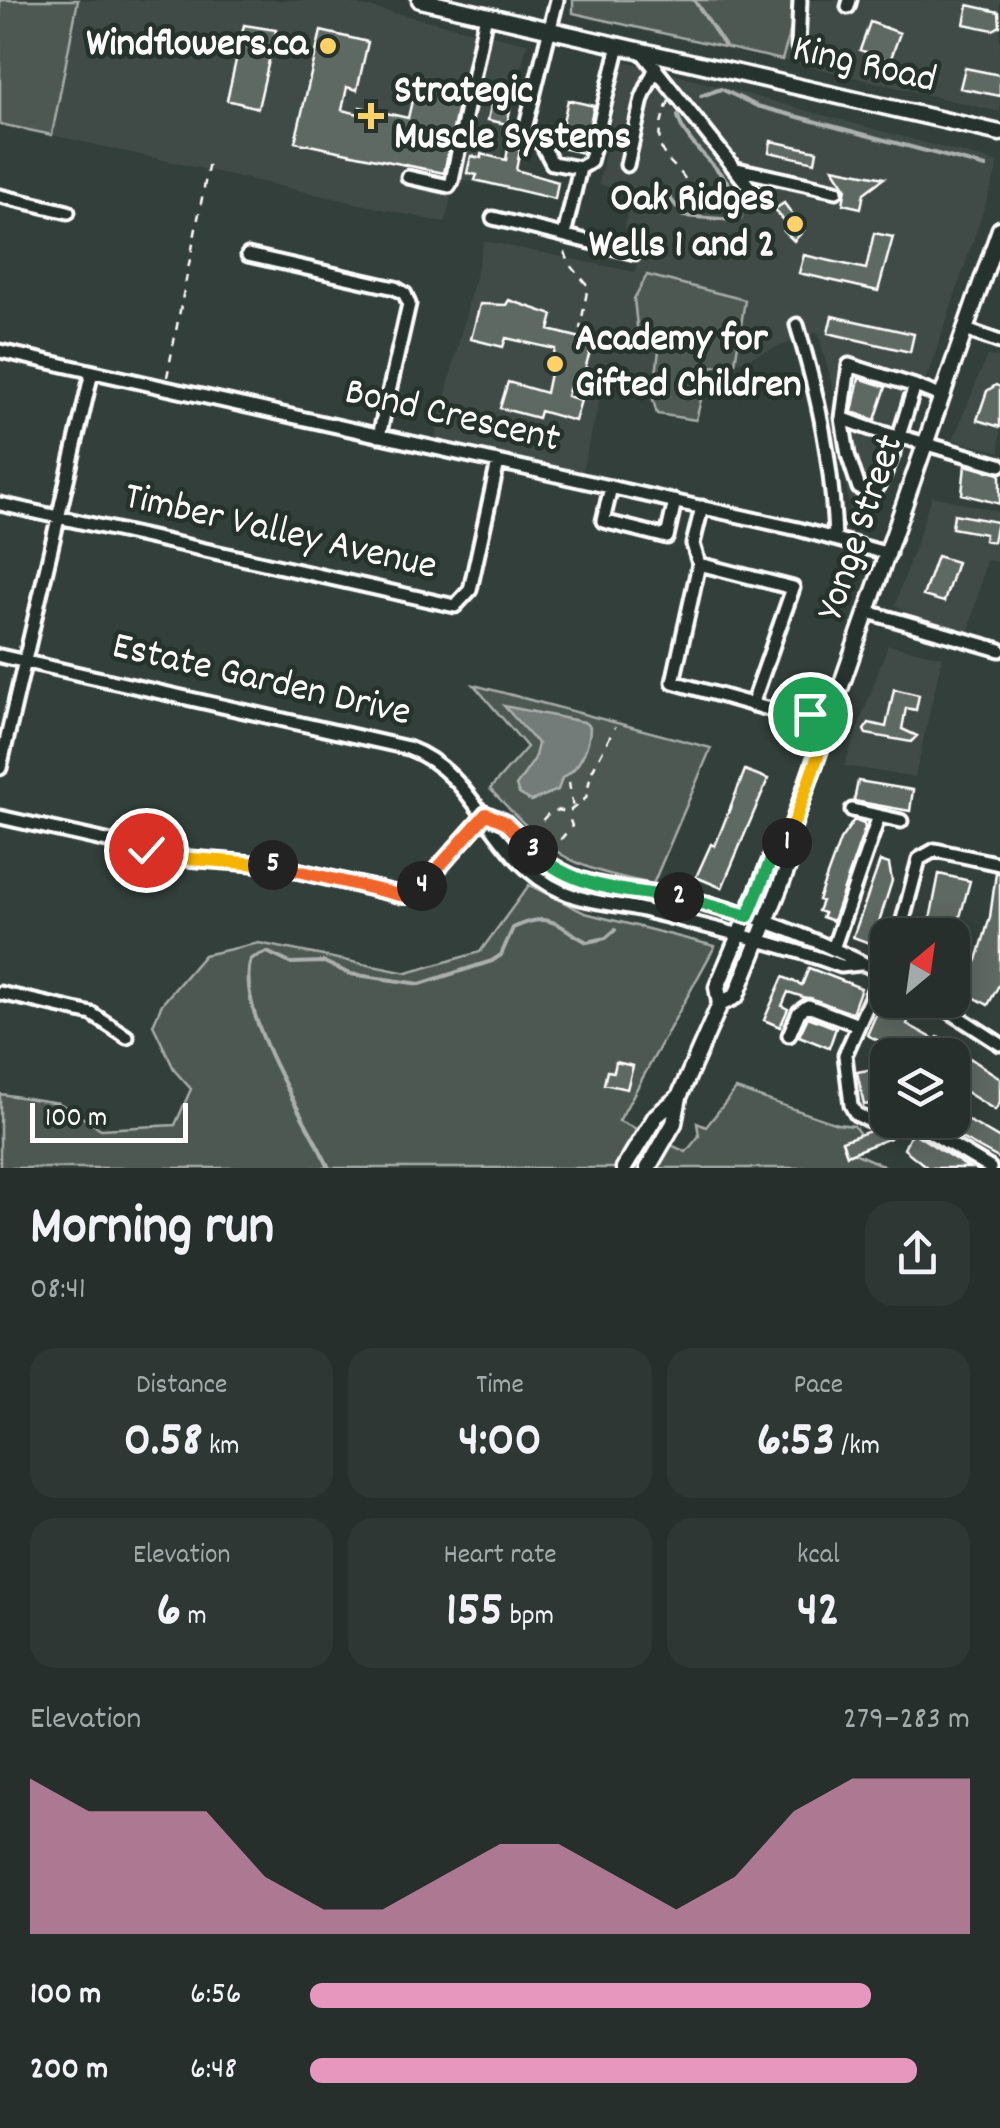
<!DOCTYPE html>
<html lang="en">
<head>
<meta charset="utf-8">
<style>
	:root { --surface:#262f2c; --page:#2e3734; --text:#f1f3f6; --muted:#a4a9a9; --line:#424a48; --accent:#e797bd }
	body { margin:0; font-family:Dekko,sans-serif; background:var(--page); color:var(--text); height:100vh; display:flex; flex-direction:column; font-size:38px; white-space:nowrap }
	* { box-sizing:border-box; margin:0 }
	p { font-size:32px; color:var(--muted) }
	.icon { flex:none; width:55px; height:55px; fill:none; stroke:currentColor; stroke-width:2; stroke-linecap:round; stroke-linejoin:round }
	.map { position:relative; height:1168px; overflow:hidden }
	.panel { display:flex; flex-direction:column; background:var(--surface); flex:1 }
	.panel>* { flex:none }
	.needle { width:65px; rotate:29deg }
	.tools { position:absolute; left:870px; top:918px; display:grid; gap:20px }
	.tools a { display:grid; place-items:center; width:100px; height:100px; border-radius:20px; background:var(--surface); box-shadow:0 5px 25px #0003,0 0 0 2px var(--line); font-size:50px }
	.scale { position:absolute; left:30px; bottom:25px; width:158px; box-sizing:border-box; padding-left:10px; border:5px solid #fff; border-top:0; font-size:28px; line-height:35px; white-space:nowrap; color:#fff; -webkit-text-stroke:8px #26332d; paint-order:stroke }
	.pin { position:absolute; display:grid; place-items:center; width:85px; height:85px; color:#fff; margin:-42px; border:5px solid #fff; border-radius:50%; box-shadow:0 2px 10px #0007 }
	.km { position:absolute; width:50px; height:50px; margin:-25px; border-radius:50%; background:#222; color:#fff; font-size:28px; line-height:50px; text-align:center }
	.round { display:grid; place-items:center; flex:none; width:105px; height:105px; border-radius:30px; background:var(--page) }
	.head { display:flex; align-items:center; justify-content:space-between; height:170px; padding:0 30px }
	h1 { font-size:55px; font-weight:800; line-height:75px }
	.figures { display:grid; grid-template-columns:repeat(3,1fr); gap:15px; height:170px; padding:10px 30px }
	.figures div { display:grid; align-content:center; border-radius:25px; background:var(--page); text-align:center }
	.figures b { font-size:50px; font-weight:800 }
	.figures small { font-size:28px; font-weight:400 }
	.figures p { font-size:28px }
	.chart { height:280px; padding:20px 30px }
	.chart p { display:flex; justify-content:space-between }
	.chart svg { width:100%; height:180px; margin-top:10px; fill:var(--accent); opacity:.7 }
	ul { padding:0 30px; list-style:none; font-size:32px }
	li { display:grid; grid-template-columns:160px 120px 1fr; align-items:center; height:75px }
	li i { height:25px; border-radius:12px; background:var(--accent) }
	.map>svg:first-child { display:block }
</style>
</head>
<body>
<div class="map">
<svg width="1000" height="1168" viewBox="0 0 1000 1168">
	<rect width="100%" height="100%" fill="#333f3a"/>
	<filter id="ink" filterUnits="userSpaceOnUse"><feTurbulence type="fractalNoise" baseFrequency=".01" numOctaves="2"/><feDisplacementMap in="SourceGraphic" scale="20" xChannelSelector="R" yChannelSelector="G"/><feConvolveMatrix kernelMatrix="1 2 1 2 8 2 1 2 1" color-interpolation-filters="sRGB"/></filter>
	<g filter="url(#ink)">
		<!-- built -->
		<path fill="#404c47" d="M 78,0 L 336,0 L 527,43 L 494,187 L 455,178 L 445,223 L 52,135 Z
			M 799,0 L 1000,0 L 1000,112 L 782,60 Z
			M 624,61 L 999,163 L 934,358 L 871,520 L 850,514 L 834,392 L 818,332 L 735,363 L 744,300 L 659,349 L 654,392 L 605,379 L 582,471 L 435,438 L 484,241 L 635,272 L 644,234 L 624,229 L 630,195 L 599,184 Z
			M 987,356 L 1000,357 L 1000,452 L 953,440 Z
			M 932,496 L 1000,512 L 1000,562 L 986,560 L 968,636 L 923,622 L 895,605 Z
			M 888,645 L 942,657 L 915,777 L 844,766 Z"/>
		<!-- green -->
		<path fill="#4d5853" stroke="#a6aca9" stroke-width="2.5" d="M 0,0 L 78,0 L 52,135 L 0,124 Z
			M 573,0 L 799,0 L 782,60 L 573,13 Z
			M 647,275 L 745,300 L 735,363 L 709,367 L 696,420 L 657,414 L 653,400 L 659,350 L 639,345 L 634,299 Z
			M 474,685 L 711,748 L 653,884 C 562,866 553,854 490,789 L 527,747 Z
			M 529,885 L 585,913 L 715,946 L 619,1121 L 686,1152 L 699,1136 L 697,1123 L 706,1127 L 736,1089 L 837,1124 L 854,1126 L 867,1144 L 854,1153 L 889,1168 L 0,1168 L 0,1094 L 59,1103 L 101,1129 L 175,1125 L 191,1089 L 175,1071 L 153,1025 L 162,1004 L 204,955 L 259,943 L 407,973 L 480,952 Z"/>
		<!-- water -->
		<path fill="#737b78" stroke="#abb0ae" stroke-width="2.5" d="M 504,706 L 584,722 L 590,727 C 590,745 580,769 562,778 L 558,790 L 531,801 L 519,794 L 516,786 L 534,760 L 538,744 Z"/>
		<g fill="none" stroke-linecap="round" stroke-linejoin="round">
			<!-- stream -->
			<path stroke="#abb0ae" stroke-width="4" d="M 694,0 L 725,46
				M 701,96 L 721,89 L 757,106 L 986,167
				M 678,116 C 685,151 750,185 740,219 L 734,220 L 683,216
				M 664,191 L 677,207
				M 329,1168 C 306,1118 234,1012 251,959 L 267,952 L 290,963 L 324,962 L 350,974 L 420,984 L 492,961 L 501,955 L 513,928 C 550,910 556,925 587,942 L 606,938 L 615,930"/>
		</g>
		<!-- building -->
		<path fill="#5f6964" stroke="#fff" stroke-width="2.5" d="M 968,5 L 999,12 L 1000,26 L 993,30 L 964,24 Z
			M 870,22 L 900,33 L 890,61 L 860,50 Z
			M 244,25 L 276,30 L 258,108 L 227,100 Z
			M 321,31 L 368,42 L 357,90 L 347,87 L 342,110 L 359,114 L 360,107 L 408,118 L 417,79 L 434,83 L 432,91 L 459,101 L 444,173 L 295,142 Z
			M 965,68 L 1000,75 L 1000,96 L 960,88 Z
			M 495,87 L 514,91 L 507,124 L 488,120 Z
			M 568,100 L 594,106 L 583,153 L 557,147 Z
			M 771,141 L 817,151 L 815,162 L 769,152 Z
			M 508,148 L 520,150 L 516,170 L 558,182 L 555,199 L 475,180 L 477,175 L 467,173 L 471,156 L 481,158 L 481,154 L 506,160 Z
			M 833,168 L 884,178 L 864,193 L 861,208 L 843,204 L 846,188 Z
			M 784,203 L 804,230 L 794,241 L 784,231 L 789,228 L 775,209 Z
			M 874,233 L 893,237 L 878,291 L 799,273 L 804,255 L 866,269 Z
			M 509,300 L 553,315 L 549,330 L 593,341 L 581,383 L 572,380 L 567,396 L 581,400 L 575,421 L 540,411 L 538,418 L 500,408 L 508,382 L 546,393 L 555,349 L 506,338 L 503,347 L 471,339 L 480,304 L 506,305 Z
			M 832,316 L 914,334 L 910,352 L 828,333 Z
			M 859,378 L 886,387 L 875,420 L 852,412 Z
			M 996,385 L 1000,387 L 1000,427 L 977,420 L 987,391 Z
			M 965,465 L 1000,474 L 1000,504 L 962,494 Z
			M 954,514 L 997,522 L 993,542 L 984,540 L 985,534 L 952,528 Z
			M 937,556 L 957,562 L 944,602 L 923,596 Z
			M 894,689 L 919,695 L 916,710 L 906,708 L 902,729 L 917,736 L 911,742 L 866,734 L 864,730 L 869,723 L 886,727 Z
			M 745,770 L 768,779 L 722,888 L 696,877 L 711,844 L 715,846 Z
			M 858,781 L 913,790 L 910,811 L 854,801 Z
			M 854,820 L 864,824 L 865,828 L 833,921 L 822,917 L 824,913 L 818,911 L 822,901 L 818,900 L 840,840 Z
			M 880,861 L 889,864 L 892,881 L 872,944 L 853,937 Z
			M 996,873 L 1000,873 L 1000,983 L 988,1005 L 961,990 L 977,960 L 990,917 Z
			M 939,874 L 970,881 L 955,935 L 927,935 Z
			M 809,968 L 861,988 L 852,1013 L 788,992 L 782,1006 L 788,1009 L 780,1027 L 764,1020 L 783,977 L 802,985 Z
			M 879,1008 L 909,1019 L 907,1024 L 936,1040 L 938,1037 L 1000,1078 L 1000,1103 L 995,1110 L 952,1083 L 952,1055 L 908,1055 L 867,1035 Z
			M 808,1017 L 836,1028 L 829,1048 L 799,1036 Z
			M 616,1062 L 633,1066 L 627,1089 L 604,1084 L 607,1071 L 614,1072 Z
			M 879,1068 L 885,1101 L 864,1105 L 857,1072 Z
			M 952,1111 L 1000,1139 L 1000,1159 L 928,1120 L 952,1120 Z
			M 884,1126 L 890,1138 L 847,1155 L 842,1141 Z
			M 912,1132 L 969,1168 L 928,1168 L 904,1149 Z"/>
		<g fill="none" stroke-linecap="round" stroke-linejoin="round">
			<!-- minor casing -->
			<g stroke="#fff" stroke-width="19">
				<path id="minor" d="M 557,0 L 524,133 L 542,144 L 552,163 L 580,168
					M 848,7 L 850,0
					M 798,47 L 800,0
					M 642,52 L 755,194
					M 627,165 L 642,99 L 656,67
					M 737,169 L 836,191
					M 408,177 L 449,186 L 452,181 L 486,15
					M 0,196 L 68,212
					M 493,218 L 635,253
					M 564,235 L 580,168 L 590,162 L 619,45
					M 248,255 L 395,288 L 405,294 L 409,304 L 379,436
					M 797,325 C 819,399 832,460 835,538
					M 966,330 L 1000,342
					M 0,351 L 798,529 L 889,554
					M 943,397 L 915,386 C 903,420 894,462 874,492 L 859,488 L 848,455 L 842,418 C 865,427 885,435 909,439 L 1000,465
					M 842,418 L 849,365 L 915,386
					M 611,487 L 603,521 L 667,537 L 675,501
					M 0,504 L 455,606 L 470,590 L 498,462
					M 702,507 L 693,544 L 699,564 L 673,682 L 797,717 L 807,723 L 822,744
					M 699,564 L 793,588 L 752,705
					M 868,612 L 1000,650
					M 0,656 L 408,748 C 479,774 492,861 561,891 C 587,903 615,903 643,910 C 710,928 776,942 841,966 L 860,964
					M 797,717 L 835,705
					M 0,768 L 92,372
					M 852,810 L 901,821
					M 486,814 C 519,828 537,864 572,877 C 609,890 648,889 686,898 C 755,914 826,943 888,976
					M 0,817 L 178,857 L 274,865 L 408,896 L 421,888 L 486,814
					M 899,935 L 919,859 L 935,850 L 1000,864
					M 833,949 L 879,816
					M 888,959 L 845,1055 L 851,1105 L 856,1114 L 868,1120 L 888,1116
					M 0,993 L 92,1014 L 127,1037
					M 932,1000 L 1000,1044
					M 789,1035 L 799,1012 L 808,1006 L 858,1025
					M 910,1120 L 990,1168"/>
			</g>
			<!-- major casing -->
			<g stroke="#fff" stroke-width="21">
				<path id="major" d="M 420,0 L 1000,133
					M 720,1004 L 736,996 L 789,864 L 785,847 L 1000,229
					M 624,1168 L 656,1116 L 678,1098
					M 648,1168 L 674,1123 L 679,1097 L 720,1004 L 717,987 L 772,857 L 785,847"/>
			</g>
			<!-- path -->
			<path stroke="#fff" stroke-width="2.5" stroke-dasharray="8 8" stroke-linecap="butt" d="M 669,101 C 637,173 696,156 689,204
				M 565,252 L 569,263 L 588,286 L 580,329
				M 167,377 L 209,162
				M 569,782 L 573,809
				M 537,828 L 552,844
				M 532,832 L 547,815 L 559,810 L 567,813 L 586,798 L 591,773 L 615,727
				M 550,852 L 572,826 L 568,815"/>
			<!-- minor -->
			<use href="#minor" stroke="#26332d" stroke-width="11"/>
			<!-- major -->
			<use href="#major" stroke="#26332d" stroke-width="14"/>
		</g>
	</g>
	<g fill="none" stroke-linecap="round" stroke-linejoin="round" filter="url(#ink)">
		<!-- split-1 casing -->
		<g stroke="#fff" stroke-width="20">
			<path id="split-1" d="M 787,843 L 822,744 L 807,724 L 796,717 L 810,714"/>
		</g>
		<!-- split-2 casing -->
		<g stroke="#fff" stroke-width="20">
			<path id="split-2" d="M 679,897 L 748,916 L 772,857 L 787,843"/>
		</g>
		<!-- split-3 casing -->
		<g stroke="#fff" stroke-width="20">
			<path id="split-3" d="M 533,850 C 570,888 629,892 679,897"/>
		</g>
		<!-- split-4 casing -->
		<g stroke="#fff" stroke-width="20">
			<path id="split-4" d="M 422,886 L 486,814 L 505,822 L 533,850"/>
		</g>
		<!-- split-5 casing -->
		<g stroke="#fff" stroke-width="20">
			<path id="split-5" d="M 273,865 L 404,896 L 422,886"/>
		</g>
		<!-- split-6 casing -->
		<g stroke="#fff" stroke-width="20">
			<path id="split-6" d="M 146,850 L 178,858 L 273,865"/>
		</g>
		<!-- split-1 -->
		<use href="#split-1" stroke="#f5b400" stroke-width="12"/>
		<!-- split-2 -->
		<use href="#split-2" stroke="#22a559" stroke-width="12"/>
		<!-- split-3 -->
		<use href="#split-3" stroke="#22a559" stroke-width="12"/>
		<!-- split-4 -->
		<use href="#split-4" stroke="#f0652b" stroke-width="12"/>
		<!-- split-5 -->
		<use href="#split-5" stroke="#f0652b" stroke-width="12"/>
		<!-- split-6 -->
		<use href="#split-6" stroke="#f5b400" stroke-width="12"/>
	</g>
	<!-- markers -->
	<g fill="#ffd166" stroke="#26332d" stroke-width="4">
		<circle cx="328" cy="46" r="10"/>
		<path d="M366 101h10v10h10v10h-10v10h-10v-10h-10v-10h10z"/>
		<circle cx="795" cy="224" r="10"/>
		<circle cx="555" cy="364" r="10"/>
	</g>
	<g text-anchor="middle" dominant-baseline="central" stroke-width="9" stroke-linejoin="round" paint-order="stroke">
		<!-- poi labels -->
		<g font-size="40" font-weight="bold" fill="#fff" stroke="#26332d" text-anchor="end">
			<text x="308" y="46">Windflowers.ca</text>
			<text x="394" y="93" text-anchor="start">Strategic<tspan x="394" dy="46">Muscle Systems</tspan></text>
			<text x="775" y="201">Oak Ridges<tspan x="775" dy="46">Wells 1 and 2</tspan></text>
			<text x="575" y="341" text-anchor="start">Academy for<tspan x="575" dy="46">Gifted Children</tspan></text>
		</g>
		<!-- street labels -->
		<g font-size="40" fill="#fff" stroke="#26332d">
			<text transform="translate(864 67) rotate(13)">King Road</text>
			<text transform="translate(452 418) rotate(13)">Bond Crescent</text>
			<text transform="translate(863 528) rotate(-71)">Yonge Street</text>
			<text transform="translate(280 534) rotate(13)">Timber Valley Avenue</text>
			<text transform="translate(261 682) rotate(13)">Estate Garden Drive</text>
		</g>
	</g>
</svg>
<div class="tools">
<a><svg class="needle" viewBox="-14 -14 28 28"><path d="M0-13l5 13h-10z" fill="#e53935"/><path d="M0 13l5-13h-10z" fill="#a4a9a9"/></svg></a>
<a><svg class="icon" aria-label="layers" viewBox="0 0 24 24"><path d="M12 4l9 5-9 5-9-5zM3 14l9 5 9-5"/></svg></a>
</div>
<div class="scale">100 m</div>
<div class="pin" style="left:810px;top:714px;background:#1e9e55"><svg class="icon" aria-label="arrive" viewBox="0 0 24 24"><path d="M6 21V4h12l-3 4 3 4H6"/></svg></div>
<div class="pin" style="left:146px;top:850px;background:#d93025"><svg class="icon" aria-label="check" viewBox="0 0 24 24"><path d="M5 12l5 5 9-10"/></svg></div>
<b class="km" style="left:787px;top:843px">1</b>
<b class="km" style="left:679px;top:897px">2</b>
<b class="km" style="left:533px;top:850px">3</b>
<b class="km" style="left:422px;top:886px">4</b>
<b class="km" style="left:273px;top:865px">5</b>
</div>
<section class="panel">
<div class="head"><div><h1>Morning run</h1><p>08:41</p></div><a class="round"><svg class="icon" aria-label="share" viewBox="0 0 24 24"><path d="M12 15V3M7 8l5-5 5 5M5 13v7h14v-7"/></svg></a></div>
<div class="figures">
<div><p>Distance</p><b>0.58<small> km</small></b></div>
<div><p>Time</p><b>4:00</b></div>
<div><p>Pace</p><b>6:53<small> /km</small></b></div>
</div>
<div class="figures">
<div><p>Elevation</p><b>6<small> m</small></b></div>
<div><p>Heart rate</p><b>155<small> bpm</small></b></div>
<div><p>kcal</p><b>42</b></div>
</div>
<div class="chart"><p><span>Elevation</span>279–283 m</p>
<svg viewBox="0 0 160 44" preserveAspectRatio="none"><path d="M0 44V6L10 14L20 14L30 14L40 30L50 38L60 38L70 30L80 22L90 22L100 30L110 38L120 30L130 14L140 6L150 6L160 6V44z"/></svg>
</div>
<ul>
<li><b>100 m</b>6:56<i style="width:85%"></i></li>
<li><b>200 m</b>6:48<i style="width:92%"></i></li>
</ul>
</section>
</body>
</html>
